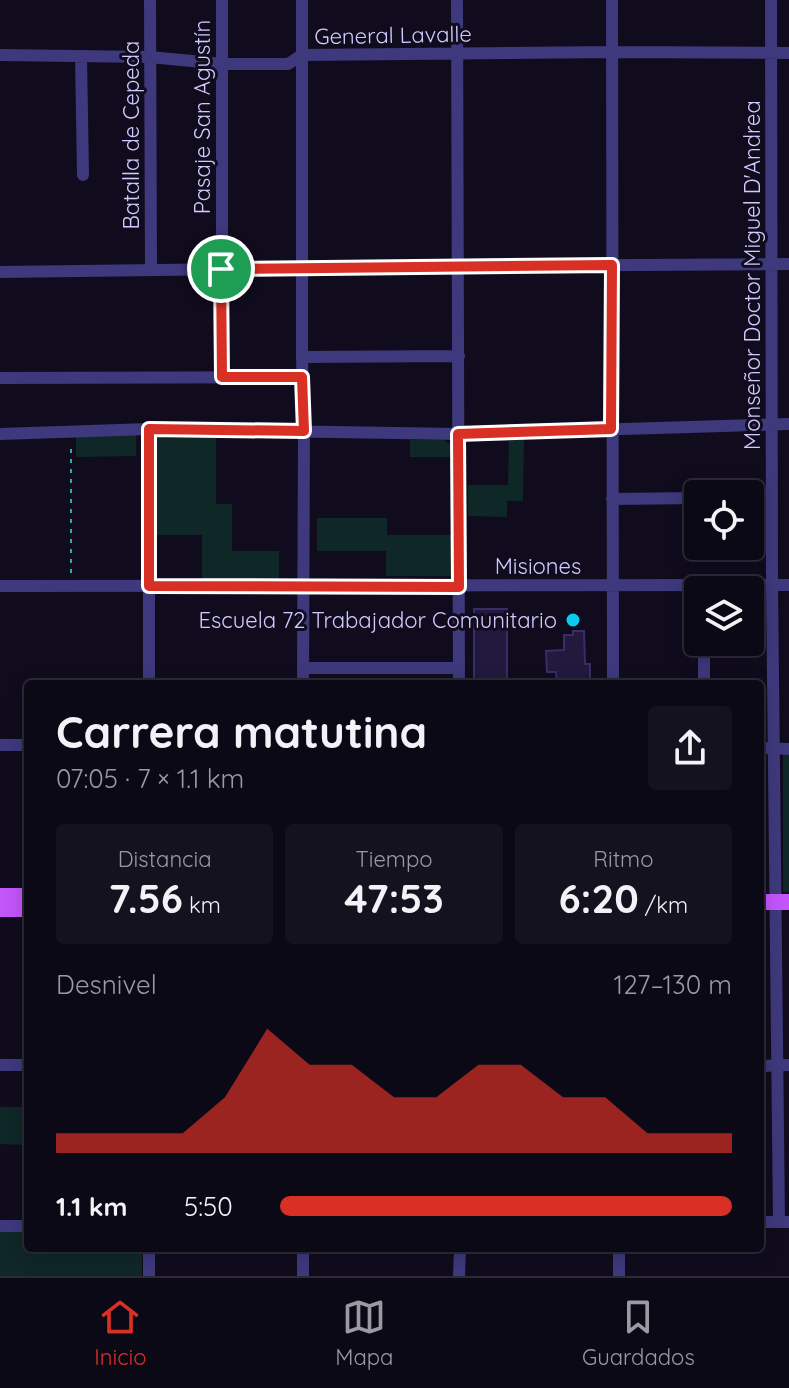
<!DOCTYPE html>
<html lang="es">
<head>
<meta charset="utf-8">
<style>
	:root { --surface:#0c0916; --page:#15121f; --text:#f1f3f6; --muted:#9a9aa1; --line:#2c2a35; --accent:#d93025 }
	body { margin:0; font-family:Quicksand,sans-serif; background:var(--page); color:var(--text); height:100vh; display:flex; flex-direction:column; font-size:30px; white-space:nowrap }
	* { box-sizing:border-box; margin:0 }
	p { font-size:26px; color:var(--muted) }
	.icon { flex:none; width:44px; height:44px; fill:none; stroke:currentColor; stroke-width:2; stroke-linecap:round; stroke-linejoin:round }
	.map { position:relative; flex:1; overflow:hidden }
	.sheet { position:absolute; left:24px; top:680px; width:740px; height:572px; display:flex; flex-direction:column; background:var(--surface); border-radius:8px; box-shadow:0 4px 20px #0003,0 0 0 2px var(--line) }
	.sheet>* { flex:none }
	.controls { position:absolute; left:684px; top:480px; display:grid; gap:16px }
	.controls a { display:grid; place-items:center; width:80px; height:80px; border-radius:8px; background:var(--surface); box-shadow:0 4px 20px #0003,0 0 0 2px var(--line); font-size:40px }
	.pin { position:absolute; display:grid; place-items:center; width:68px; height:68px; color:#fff; margin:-34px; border:4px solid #fff; border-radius:50%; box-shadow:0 2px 8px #0007 }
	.round { display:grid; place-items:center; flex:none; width:84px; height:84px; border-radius:8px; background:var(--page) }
	.headline { display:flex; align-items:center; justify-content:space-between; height:136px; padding:0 32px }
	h1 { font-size:44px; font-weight:700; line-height:60px }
	.figures { display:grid; grid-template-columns:repeat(3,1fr); gap:12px; height:136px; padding:8px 32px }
	.figures div { display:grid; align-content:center; border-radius:8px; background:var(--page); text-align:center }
	.figures b { font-size:40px; font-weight:700 }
	.figures small { font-size:22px; font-weight:400 }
	.figures p { font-size:22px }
	.chart { height:224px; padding:16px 32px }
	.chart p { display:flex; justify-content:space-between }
	.chart svg { width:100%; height:144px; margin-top:8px; fill:var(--accent); opacity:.7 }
	ul { padding:0 32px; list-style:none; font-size:26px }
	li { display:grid; grid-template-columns:128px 96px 1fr; align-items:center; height:60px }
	li i { height:20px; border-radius:10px; background:var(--accent) }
	.menu { display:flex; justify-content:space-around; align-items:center; height:112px; border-top:2px solid var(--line); background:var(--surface); font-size:22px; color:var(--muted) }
	.menu a { display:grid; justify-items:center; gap:4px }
	.menu .current { color:var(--accent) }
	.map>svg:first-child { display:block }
</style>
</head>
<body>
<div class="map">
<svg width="789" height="1276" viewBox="0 0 789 1276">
	<rect width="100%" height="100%" fill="#100c1e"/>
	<!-- green -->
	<path fill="#102727" d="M 136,435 L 136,456 L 76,457 L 76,436 Z
		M 216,436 L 216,504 L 232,504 L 232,551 L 279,551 L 279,580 L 202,580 L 202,535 L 155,535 L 154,437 Z
		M 509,437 L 524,437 L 523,501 L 507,501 L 507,517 L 468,516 L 468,485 L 508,485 Z
		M 410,440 L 444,440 L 450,444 L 450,457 L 410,457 Z
		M 317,518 L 387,518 L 387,535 L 454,535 L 454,572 L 450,576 L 386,576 L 386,551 L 317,551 Z
		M 783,754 L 789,754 L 789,892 L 783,892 Z
		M 0,1107 L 28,1107 L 28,1145 L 0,1144 Z
		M 0,1230 L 28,1230 L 28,1248 L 142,1248 L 142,1276 L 0,1276 Z"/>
	<!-- building -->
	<path fill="#22193e" stroke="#3a2c69" stroke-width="2" d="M 474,609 L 507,609 L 507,684 L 474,684 Z
		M 573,631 L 584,631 L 585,664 L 590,664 L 590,684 L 569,684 L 569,681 L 557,681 L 556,672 L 547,672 L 546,651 L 564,650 L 564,635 L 573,635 Z"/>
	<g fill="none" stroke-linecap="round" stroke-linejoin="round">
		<!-- path -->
		<path stroke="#30aca9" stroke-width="2" stroke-dasharray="4 6" stroke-linecap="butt" d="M 71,573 L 71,443"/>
		<!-- minor -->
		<path stroke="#3e397c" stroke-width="12" d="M 150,0 L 151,269
			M 222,0 L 222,377
			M 302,0 L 302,357 L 304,431 L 303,684
			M 457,0 L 459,684
			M 612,0 L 613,684
			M 771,0 L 772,586 L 779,1222
			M 0,55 L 150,57 L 223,64 L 288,64 L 302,55 L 613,52 L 789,53
			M 81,56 L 83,175
			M 0,272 L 458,266 L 789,264
			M 302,357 L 459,356
			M 0,378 L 302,377
			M 0,434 L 149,429 L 458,434 L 789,424
			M 750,497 L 772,496
			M 612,499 L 698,498
			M 0,586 L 789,585
			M 704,642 L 704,684
			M 303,668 L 459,668
			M 149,684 L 149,429
			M 0,745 L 28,745
			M 760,748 L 789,749
			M 0,1065 L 28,1065
			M 760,1066 L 789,1065
			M 760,1222 L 789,1222
			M 0,1226 L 28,1226
			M 149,1248 L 149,1276
			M 303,1248 L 303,1276
			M 619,1248 L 619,1276
			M 459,1276 L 460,1248"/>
		<!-- major -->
		<path stroke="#c355fa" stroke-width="16" d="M 0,896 L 28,896
			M 760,902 L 789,902
			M 0,909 L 28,909"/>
	</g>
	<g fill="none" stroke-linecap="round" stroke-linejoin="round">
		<!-- route casing -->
		<g stroke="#fff" stroke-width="16">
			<path id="route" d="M 612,265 L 611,429 L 458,434 L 459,587 L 149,586 L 149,429 L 304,431 L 302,377 L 222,377 L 221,269 Z"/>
		</g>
		<!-- route -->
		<use href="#route" stroke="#d93025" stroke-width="10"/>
	</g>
	<!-- markers -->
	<circle fill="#06cdee" stroke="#100c1e" stroke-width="3" cx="573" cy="620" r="8"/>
	<g text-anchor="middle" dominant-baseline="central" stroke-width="6" stroke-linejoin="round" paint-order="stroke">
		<!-- street labels -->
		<g font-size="22" fill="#d2cafe" stroke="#100c1e">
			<text transform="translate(393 35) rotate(-1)">General Lavalle</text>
			<text transform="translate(202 117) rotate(-90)">Pasaje San Agustín</text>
			<text transform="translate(131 135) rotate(-90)">Batalla de Cepeda</text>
			<text transform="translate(752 275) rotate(-90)">Monseñor Doctor Miguel D'Andrea</text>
			<text x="538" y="566">Misiones</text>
		</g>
		<!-- poi labels -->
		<g font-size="22" fill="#d2cafe" stroke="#100c1e" text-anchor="end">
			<text x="557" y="620">Escuela 72 Trabajador Comunitario</text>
		</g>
	</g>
</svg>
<div class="controls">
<a><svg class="icon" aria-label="locate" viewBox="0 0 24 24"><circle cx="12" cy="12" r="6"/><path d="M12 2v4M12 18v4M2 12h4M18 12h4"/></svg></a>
<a><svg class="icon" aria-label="layers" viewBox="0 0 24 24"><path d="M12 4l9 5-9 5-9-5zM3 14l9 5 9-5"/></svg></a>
</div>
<div class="pin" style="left:221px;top:269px;background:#1e9e55"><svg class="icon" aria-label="arrive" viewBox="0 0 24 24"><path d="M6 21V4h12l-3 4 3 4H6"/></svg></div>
<section class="sheet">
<div class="headline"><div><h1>Carrera matutina</h1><p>07:05 · 7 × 1.1 km</p></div><a class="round"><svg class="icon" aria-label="share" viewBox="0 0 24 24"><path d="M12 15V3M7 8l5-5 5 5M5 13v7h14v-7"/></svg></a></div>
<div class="figures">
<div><p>Distancia</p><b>7.56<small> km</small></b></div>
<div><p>Tiempo</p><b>47:53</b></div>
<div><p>Ritmo</p><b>6:20<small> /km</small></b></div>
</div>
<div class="chart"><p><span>Desnivel</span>127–130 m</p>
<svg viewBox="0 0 160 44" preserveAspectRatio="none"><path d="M0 44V38L10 38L20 38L30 38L40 27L50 6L60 17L70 17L80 27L90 27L100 17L110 17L120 27L130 27L140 38L150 38L160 38V44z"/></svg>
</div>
<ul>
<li><b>1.1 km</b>5:50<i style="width:100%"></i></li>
</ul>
</section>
</div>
<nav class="menu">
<a class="current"><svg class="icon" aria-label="home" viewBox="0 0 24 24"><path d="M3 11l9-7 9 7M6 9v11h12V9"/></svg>Inicio</a>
<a><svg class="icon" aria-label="map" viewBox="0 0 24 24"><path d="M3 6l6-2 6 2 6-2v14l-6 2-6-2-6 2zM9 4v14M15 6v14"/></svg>Mapa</a>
<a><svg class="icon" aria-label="saved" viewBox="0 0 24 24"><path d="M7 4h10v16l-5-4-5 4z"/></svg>Guardados</a>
</nav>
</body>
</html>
